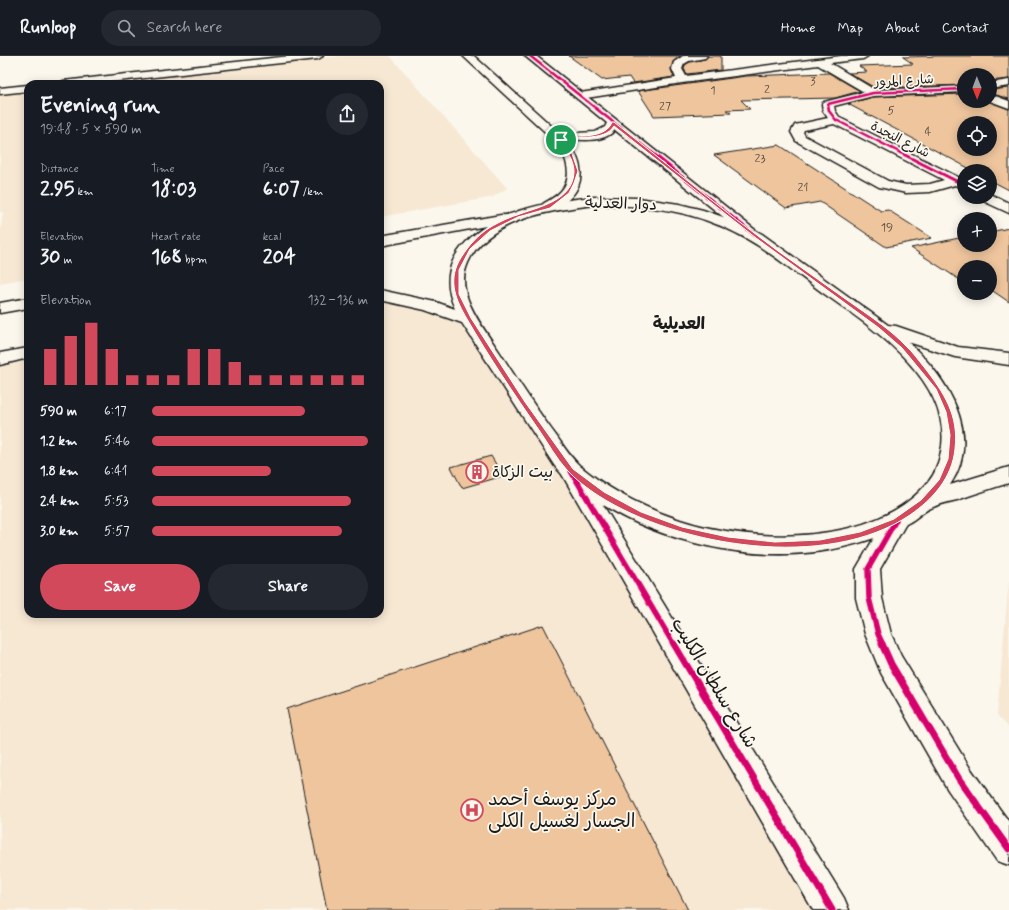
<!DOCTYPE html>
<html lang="en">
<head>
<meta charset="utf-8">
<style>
	:root { --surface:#171b24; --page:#242831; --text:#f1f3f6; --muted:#9ea1a6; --line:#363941; --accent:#d1495b }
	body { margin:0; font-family:Mynerve,"Playpen Sans Arabic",sans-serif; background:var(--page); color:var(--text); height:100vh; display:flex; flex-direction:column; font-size:15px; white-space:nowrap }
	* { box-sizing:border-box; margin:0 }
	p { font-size:13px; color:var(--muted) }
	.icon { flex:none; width:22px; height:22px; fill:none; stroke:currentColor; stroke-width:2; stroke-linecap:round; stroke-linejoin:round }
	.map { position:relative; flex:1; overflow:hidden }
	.sheet { position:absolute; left:24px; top:24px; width:360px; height:538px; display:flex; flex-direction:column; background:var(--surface); border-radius:12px; box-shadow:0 2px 10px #0003 }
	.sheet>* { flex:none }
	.needle { width:26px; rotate:179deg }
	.controls { position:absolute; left:957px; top:12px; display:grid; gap:8px }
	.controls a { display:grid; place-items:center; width:40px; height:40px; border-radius:50%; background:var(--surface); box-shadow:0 2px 10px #0003; font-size:20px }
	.pin { position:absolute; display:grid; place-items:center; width:34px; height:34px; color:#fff; margin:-17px; border:2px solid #fff; border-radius:50%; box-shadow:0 1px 4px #0007 }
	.round { display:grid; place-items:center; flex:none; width:42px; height:42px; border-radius:21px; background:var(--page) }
	.headline { display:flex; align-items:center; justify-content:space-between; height:68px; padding:0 16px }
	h1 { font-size:22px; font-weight:800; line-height:30px }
	.figures { display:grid; grid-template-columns:repeat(3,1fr); gap:6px; height:68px; padding:4px 16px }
	.figures div { display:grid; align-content:center }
	.figures b { font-size:20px; font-weight:800 }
	.figures small { font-size:11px; font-weight:400 }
	.figures p { font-size:11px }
	.chart { height:112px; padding:8px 16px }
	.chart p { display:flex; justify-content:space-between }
	.chart svg { width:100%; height:72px; margin-top:4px; stroke:var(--accent); stroke-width:6 }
	.action { display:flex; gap:8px; margin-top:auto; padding:8px 16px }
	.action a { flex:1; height:46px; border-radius:24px; background:var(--accent); color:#fff; font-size:16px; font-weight:800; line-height:46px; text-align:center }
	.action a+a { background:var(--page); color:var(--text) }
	ul { padding:0 16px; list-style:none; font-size:13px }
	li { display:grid; grid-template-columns:64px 48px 1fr; align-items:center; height:30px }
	li i { height:10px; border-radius:5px; background:var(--accent) }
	header { display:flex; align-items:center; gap:24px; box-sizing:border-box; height:56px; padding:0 20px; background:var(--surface); border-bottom:1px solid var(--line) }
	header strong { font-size:19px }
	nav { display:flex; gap:22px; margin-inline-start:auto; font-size:14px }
	.search { width:280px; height:36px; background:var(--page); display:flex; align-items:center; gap:10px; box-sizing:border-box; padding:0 14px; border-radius:22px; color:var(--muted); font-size:15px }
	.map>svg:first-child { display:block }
</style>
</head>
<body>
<header>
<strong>Runloop</strong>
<div class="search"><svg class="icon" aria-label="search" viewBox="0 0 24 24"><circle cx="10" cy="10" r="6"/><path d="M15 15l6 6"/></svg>Search here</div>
<nav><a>Home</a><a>Map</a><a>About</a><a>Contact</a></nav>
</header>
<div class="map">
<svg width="1009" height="854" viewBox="0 0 1009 854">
	<rect width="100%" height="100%" fill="#fbf7ec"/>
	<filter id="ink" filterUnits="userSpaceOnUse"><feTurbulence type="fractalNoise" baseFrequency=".025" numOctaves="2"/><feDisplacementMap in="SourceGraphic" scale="8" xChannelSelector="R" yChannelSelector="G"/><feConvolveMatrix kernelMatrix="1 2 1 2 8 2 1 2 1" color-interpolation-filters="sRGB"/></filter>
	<g filter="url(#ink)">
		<!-- built -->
		<path fill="#f7e8d4" d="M 340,0 L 390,0 L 507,132 L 493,141 L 380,161 L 380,28 L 91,28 Z
			M 28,35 L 28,222 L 0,227 L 0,177 L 3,156 L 0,156 L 0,38 Z
			M 380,239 L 469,262 L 832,854 L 0,854 L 0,303 L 28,298 L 28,558 L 380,558 Z
			M 1009,524 L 1009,672 L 997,659 Z"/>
		<!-- building -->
		<path fill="#eec59d" stroke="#1c1c1c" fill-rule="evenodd" d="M 569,0 L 680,0 L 673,6 L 671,14 L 674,21 L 633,27 L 629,21 L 602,24 Z
			M 708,0 L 721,0 L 721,14 L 687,18 L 684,13 L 685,9 L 690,6 L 705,3 Z
			M 938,0 L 1009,0 L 1009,23 L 990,25 L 990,19 L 964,19 L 964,29 L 875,32 L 849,17 L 867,16 L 859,10 L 913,8 L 903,1 Z
			M 829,17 L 860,35 L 835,42 L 741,44 L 750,53 L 726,54 L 731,57 L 654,60 L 638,35 L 746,20 Z
			M 1009,32 L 1009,43 L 990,37 L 990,34 Z
			M 964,38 L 964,45 L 988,45 L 1009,53 L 1009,134 L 990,124 L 990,115 L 974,115 L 848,48 L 873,41 ZM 964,67 L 990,67 L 990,93 L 964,93 Z
			M 779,89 L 881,155 L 888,154 L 932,182 L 886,191 L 820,146 L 786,152 L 714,99 Z
			M 1009,172 L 1009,246 L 990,233 L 990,211 L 964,211 L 964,223 L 960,224 L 911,192 L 964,181 L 964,189 L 990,189 L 990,176 Z
			M 491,400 L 503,420 L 462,432 L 451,411 Z
			M 543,569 L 688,854 L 327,854 L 287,653 Z"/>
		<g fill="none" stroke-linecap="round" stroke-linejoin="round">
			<!-- minor casing -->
			<g stroke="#1c1c1c" stroke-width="3">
				<path id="minor" d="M 291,0 L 323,0 L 318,3 L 91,28 L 58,28 L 63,25 Z
					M 683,0 L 707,0 L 705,2 L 689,5 L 684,8 L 682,13 L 686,20 L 841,0 L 868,0 L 863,3 L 830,7 L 875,34 L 964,30 L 964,36 L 873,40 L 834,50 L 835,55 L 840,62 L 964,124 L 964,133 L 955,129 L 930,136 L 906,137 L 879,131 L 796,85 L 791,76 L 795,69 L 828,62 L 823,55 L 822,48 L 824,46 L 864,36 L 818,9 L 682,27 L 580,43 L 575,40 L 580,37 L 676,22 L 672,13 L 674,6 ZM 834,68 L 944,124 L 930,128 L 906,129 L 888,125 L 805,80 L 803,76 L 804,74 Z
					M 1009,24 L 1009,30 L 990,33 L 990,27 Z
					M 28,29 L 28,35 L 0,38 L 0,32 Z
					M 990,38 L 1009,45 L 1009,52 L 990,45 Z
					M 990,138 L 1009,147 L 1009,157 L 981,144 L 979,141 L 990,141 Z"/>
			</g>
			<!-- tertiary casing -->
			<g stroke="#1c1c1c" stroke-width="3">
				<path id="tertiary" d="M 463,0 L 474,0 L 556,74 L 576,77 L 595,76 L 605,71 L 607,67 L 525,0 L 536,0 L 764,181 L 762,184 L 757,185 L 752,184 L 615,74 C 604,87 582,84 566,83 C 583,105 589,129 563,148 C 556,152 551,156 543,154 L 541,151 L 543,148 C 549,144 556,141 561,135 C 574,121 566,100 557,87 Z
					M 571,407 L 579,410 L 844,842 L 849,854 L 813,854 L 560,415 L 563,410 Z
					M 896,455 L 904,458 L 908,464 L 880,513 L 882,542 L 891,578 L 901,600 L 970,712 L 1009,766 L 1009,809 L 997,805 L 948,734 L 881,617 L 865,578 L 856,542 L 856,513 L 888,458 Z"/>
			</g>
			<!-- secondary casing -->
			<g stroke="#1c1c1c" stroke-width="3">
				<path id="secondary" d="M 595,141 L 638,142 L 679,148 L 703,154 L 743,168 L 762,178 L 888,269 L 896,270 L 958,291 L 1009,297 L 1009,309 L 955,301 L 908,286 C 947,321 984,379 950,429 L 1009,411 L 1009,427 C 992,432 974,438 957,444 C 948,446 939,448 931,452 C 923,455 916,463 908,467 C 889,478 865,486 843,491 C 760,511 651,487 583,435 C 573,427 562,420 554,409 L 462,267 L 425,254 L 380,244 L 380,234 L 436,246 L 455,253 C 439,217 454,191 486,170 L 380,190 L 380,180 L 501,159 C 508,160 515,156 522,154 C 546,147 570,143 595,141 ZM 595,149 C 635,149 675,152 713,167 C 753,181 785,209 819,234 C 868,269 950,321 942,390 C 940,403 937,415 929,425 C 877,491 752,488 680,464 C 644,452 610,435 580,410 C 571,402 564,391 557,381 C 537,354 518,325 500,297 C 486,275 456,240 466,212 C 482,163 552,154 595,149 Z
					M 28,242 L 28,252 L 0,257 L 0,247 Z
					M 28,292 L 28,302 L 0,309 L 0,297 Z"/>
			</g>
			<!-- minor -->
			<use href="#minor" fill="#fbf7ec" fill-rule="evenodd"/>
			<!-- tertiary -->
			<use href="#tertiary" fill="#fbf7ec" fill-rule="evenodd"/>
			<!-- secondary -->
			<use href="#secondary" fill="#fbf7ec" fill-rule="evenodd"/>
			<!-- cycleway-far3 casing -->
			<g stroke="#fbf7ec" stroke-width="4">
				<path id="cycleway-far3" d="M 530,0 L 652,97
					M 901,97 L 836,64 L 829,55 L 828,48 L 873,37 L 964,33"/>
			</g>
			<!-- cycleway-far2 casing -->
			<g stroke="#fbf7ec" stroke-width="4.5">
				<path id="cycleway-far2" d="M 651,96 L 757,181
					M 899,96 L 964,129"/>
			</g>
			<!-- cycleway-far1 casing -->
			<g stroke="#fbf7ec" stroke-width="8">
				<path id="cycleway-far1" d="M 571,415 L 674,589
					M 883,589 L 878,578 L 869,542 L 868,513 L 896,464"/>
			</g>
			<!-- cycleway casing -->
			<g stroke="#fbf7ec" stroke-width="10">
				<path id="cycleway" d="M 674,588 L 832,854
					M 882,588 L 891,608 L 959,723 L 1009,793"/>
			</g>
			<!-- cycleway-far3 -->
			<use href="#cycleway-far3" stroke="#d6006c" stroke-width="2.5"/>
			<!-- cycleway-far2 -->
			<use href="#cycleway-far2" stroke="#d6006c" stroke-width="3"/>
			<!-- cycleway-far1 -->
			<use href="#cycleway-far1" stroke="#d6006c" stroke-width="5.5"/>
			<!-- cycleway -->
			<use href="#cycleway" stroke="#d6006c" stroke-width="7"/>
		</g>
	</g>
	<!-- route -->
	<path fill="#d1495b" stroke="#fff" fill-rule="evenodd" d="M 612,66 L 614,66 C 669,109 722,154 778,195 C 805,214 831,233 857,251 C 874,263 892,275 906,290 C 913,296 918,304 924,311 C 944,337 959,359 955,393 C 952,422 933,443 910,459 C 827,515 679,491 599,440 C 588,433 575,423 567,414 C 556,402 548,387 539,374 C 514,338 489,301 467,263 C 456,244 448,226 459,205 C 466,193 474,183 486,174 C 495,168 507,162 517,159 C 538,151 573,145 574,116 C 574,99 559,86 550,75 C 557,75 563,78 569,79 C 582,81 607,81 612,66 ZM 614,70 L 756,182 L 879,272 L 902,292 L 936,333 L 946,356 L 950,379 L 948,403 L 939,424 L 921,444 L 894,463 L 860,476 L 820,484 L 775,486 L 728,481 L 682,471 L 641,456 L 604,436 L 573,413 L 525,346 L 471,262 L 459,238 L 459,214 L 470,193 L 490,175 L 518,161 L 550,152 L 569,137 L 574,127 L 578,115 L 570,92 L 556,78 C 571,81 605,86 614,70 Z"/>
	<!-- icons -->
	<defs>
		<g id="building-ring" transform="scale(1.15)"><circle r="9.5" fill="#fbf7ec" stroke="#d1495b" stroke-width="1.5"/><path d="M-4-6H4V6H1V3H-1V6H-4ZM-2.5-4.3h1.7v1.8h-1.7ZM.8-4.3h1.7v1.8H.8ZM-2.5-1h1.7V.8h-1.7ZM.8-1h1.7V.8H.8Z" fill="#d1495b"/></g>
		<g id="hospital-ring" transform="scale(1.15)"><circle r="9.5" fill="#fbf7ec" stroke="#d1495b" stroke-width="1.5"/><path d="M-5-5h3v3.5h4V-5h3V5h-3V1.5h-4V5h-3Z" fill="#d1495b"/></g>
	</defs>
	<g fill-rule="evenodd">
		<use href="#building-ring" x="477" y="416"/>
		<use href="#hospital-ring" x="472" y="754"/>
	</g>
	<g text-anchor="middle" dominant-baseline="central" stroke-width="3.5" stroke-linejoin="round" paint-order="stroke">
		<!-- far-number labels -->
		<g font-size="12" fill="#50463c">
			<text x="813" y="26">3</text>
			<text x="767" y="34">2</text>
			<text x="713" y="35">1</text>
			<text x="665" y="51">27</text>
			<text x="891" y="55">5</text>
			<text x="928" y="76">4</text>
			<text x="760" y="103">23</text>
			<text x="803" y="132">21</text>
			<text x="887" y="172">19</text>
		</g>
		<!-- far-street labels -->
		<g font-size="13" fill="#1c1c1c" stroke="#fbf7ec">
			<text transform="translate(904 25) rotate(-3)">شارع المرور</text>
			<text transform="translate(900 84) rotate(27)">شارع النجدة</text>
		</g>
		<!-- street labels -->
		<g font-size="16" fill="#1c1c1c" stroke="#fbf7ec">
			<text transform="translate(621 148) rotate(2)">دوار العدلية</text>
		</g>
		<!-- poi labels -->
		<g font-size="16" fill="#1c1c1c" stroke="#fbf7ec" text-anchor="start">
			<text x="492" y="416">بيت الزكاة</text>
		</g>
		<!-- far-district labels -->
		<g font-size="17" font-weight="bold" fill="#1c1c1c" stroke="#fbf7ec">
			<text x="679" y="268">العديلية</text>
		</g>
		<!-- near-street labels -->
		<g font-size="19" fill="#1c1c1c" stroke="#fbf7ec">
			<text transform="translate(714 627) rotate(59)">شارع سلطان الكليب</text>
		</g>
		<!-- near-poi labels -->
		<g font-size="19" fill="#1c1c1c" stroke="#fbf7ec" text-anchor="start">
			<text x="488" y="743">مركز يوسف أحمد<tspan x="488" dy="22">الجسار لغسيل الكلى</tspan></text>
		</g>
	</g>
</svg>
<div class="controls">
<a><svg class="needle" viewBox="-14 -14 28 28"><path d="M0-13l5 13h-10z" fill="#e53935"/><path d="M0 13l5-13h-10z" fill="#9ea1a6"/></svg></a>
<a><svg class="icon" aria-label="locate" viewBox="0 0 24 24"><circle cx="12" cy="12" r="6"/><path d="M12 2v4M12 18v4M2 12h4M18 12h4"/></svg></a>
<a><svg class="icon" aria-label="layers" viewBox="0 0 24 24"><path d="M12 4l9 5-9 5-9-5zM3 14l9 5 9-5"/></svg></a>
<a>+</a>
<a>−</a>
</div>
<div class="pin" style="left:561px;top:84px;background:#1e9e55"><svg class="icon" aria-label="arrive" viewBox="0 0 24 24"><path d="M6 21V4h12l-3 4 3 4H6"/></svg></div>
<section class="sheet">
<div class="headline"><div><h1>Evening run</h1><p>19:48 · 5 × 590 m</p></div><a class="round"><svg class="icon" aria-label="share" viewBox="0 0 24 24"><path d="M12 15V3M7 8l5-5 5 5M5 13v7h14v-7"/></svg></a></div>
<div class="figures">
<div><p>Distance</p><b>2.95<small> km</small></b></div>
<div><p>Time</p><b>18:03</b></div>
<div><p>Pace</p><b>6:07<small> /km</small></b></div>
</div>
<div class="figures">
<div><p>Elevation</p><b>30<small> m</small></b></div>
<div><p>Heart rate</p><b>168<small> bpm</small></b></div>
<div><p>kcal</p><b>204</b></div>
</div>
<div class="chart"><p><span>Elevation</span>132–136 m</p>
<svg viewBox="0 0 160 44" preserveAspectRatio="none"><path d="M5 44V22M15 44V14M25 44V6M35 44V22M45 44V38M55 44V38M65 44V38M75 44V22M85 44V22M95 44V30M105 44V38M115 44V38M125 44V38M135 44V38M145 44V38M155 44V38"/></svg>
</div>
<ul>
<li><b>590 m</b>6:17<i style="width:71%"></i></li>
<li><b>1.2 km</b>5:46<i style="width:100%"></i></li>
<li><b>1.8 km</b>6:41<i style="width:55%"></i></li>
<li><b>2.4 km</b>5:53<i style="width:92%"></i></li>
<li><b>3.0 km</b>5:57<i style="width:88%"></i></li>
</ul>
<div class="action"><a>Save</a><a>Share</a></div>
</section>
</div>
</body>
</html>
